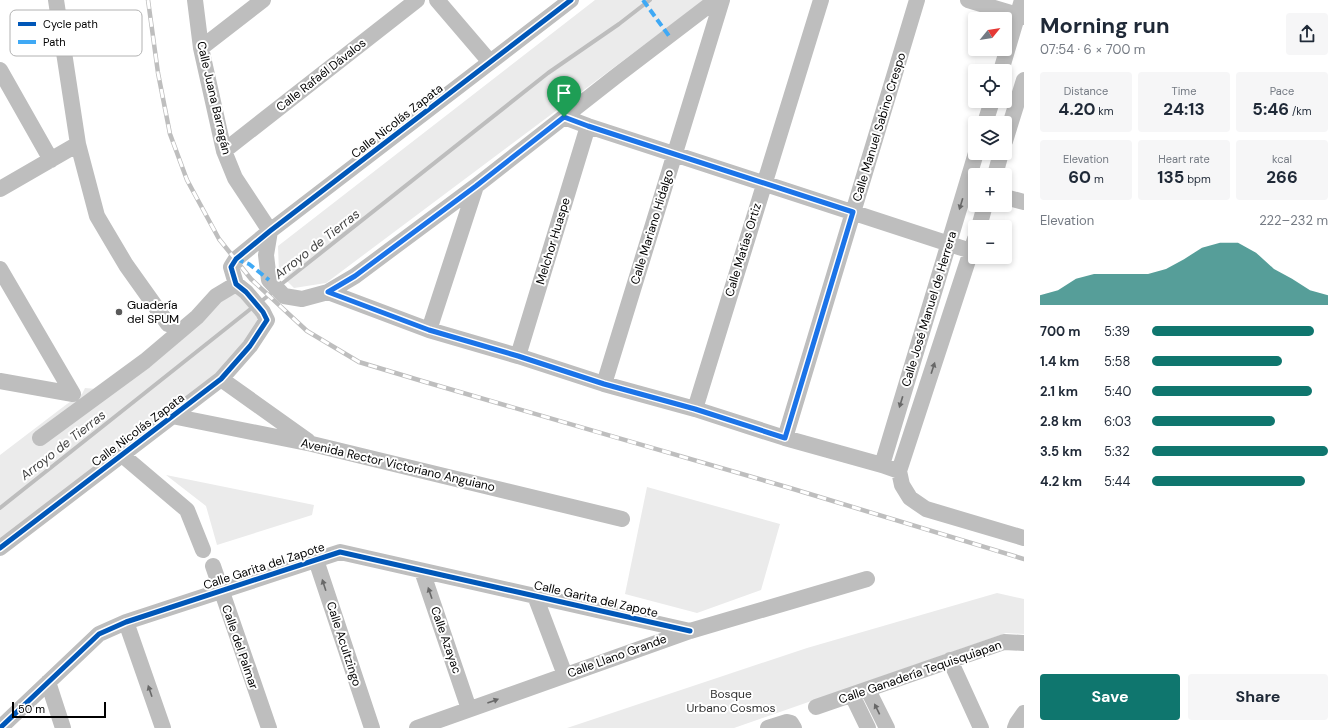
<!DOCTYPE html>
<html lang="en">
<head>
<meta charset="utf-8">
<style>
	:root { --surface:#fff; --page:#f6f6f7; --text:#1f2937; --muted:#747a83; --accent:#0f766e }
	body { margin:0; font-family:"DM Sans",sans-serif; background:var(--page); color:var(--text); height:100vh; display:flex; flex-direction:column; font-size:15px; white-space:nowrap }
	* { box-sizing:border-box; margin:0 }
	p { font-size:13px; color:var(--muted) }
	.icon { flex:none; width:22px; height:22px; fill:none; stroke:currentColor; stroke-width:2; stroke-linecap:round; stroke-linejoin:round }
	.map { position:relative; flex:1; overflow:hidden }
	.details { display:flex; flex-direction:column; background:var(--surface); width:320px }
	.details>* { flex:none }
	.needle { width:26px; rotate:60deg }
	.fabs { position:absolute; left:968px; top:12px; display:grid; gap:8px }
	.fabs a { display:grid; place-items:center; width:44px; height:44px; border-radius:4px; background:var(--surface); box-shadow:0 2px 6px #0003; font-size:20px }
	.scale { position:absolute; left:12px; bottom:10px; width:94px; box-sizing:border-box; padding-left:4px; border:2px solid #000; border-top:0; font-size:11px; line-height:14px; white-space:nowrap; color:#000; -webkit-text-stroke:3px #fff; paint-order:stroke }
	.pin { position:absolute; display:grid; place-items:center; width:34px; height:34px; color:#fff; margin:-41px -17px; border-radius:50% 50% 50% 0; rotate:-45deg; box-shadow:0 0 4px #0007 }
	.pin .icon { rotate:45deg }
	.round { display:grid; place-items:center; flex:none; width:42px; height:42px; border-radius:4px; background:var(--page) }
	.head { display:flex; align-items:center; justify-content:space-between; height:68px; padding:0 16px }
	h1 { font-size:22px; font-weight:700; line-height:30px }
	.figures { display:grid; grid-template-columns:repeat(3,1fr); gap:6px; height:68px; padding:4px 16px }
	.figures div { display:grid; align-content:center; border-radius:4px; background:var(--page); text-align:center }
	.figures b { font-size:17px; font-weight:700 }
	.figures small { font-size:11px; font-weight:400 }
	.figures p { font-size:11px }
	.chart { height:112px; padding:8px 16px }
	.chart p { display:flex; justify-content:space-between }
	.chart svg { width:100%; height:72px; margin-top:4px; fill:var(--accent); opacity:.7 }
	.button { display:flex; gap:8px; margin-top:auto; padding:8px 16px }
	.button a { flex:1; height:46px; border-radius:4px; background:var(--accent); color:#fff; font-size:16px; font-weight:700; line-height:46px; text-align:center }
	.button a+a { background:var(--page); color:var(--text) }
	ul { padding:0 16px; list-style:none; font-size:13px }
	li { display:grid; grid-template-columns:64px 48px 1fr; align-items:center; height:30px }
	li i { height:10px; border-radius:5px; background:var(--accent) }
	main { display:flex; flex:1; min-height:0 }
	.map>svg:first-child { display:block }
</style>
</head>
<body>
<main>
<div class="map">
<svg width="1024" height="728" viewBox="0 0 1024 728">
	<rect width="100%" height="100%" fill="#fff"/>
	<!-- green -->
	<path fill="#ebebeb" d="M 595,0 L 704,0 L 326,283 L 294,288 L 279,273 L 278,246 Z
		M 230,290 L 251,300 L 259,319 L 253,337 L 219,372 L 0,541 L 0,455 L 67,404 L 82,394 L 85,388 L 97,389 Z
		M 166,475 L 314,505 L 312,515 L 217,545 L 206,506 Z
		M 647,487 L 780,524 L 761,590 L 697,613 L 625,594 Z
		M 997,593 L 1024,599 L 1024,634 L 1006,633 L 734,728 L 567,728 L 807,648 Z"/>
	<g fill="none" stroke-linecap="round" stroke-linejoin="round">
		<!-- stream -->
		<path stroke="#bdbdbd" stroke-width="4" d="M 279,286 L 548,73 L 619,24 L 650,0
			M 259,303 L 274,291
			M 0,508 L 253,307"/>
		<!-- minor -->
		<path stroke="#bebebe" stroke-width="16" d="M 56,0 L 78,144 L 97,216 L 126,265 L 168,324
			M 195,0 L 201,48 L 224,151 L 235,178 L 270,231 L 266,255 L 269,280 L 284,296 L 302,299 L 328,292 L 355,276 L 476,186 L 615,77 L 716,0
			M 437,0 L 490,62
			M 968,0 L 1024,17
			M 201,48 L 263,0
			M 0,70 L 51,160
			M 1001,71 L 1022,0
			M 564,117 L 588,126 L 971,251
			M 985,123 L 992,101
			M 1005,141 L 1024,80
			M 224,151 L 417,0
			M 995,175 L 1001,153
			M 0,189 L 78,144
			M 1005,197 L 1024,202
			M 979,227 L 985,205
			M 975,239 L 899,471 L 902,485 L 910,498 L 926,509 L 1024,538
			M 0,269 L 73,394
			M 328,292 L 429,330 L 518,356 L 604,384 L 695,409 L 785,438 L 882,465 L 899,471
			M 429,330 L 476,186
			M 518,356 L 588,126
			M 221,379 L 308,441
			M 0,381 L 73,394
			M 604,384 L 722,0
			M 695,409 L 821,0
			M 172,416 L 312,444 L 622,519
			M 40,438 L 145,361 L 197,317 L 216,296 L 236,284
			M 785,438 L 917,0
			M 121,454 L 187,510 L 203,550
			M 882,465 L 976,153
			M 0,548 L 221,379 L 250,346 L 267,320 L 263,312 L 246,292 L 236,284 L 231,267 L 236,259 L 270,231 L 571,0
			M 316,560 L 372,728
			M 213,566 L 269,728
			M 422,571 L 469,709
			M 535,596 L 565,675
			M 126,622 L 163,728
			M 950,660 L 981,728
			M 48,682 L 63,728
			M 868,690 L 887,728
			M 852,695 L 868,728
			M 816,707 L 1004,642 L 1024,643
			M 0,728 L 99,634 L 126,622 L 340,552 L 690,631
			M 417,728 L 690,631 L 867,579
			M 768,728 L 787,722 L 791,723 L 794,728
			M 1015,728 L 1017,723 L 1024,713"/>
		<!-- rail casing -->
		<g stroke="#bebebe" stroke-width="4.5">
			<path id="rail" d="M 148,0 L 158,73 L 170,134 L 187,180 L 219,239 L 251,279 L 307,331 L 359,362 L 422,381 L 790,488 L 1024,559"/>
		</g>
		<!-- rail -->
		<use href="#rail" stroke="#fff" stroke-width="3" stroke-dasharray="9" stroke-linecap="butt"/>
		<!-- quiet -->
		<path stroke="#3fa9f5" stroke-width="4" stroke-dasharray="8 4" stroke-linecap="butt" d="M 643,0 L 669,36
			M 236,259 L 249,264 L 269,280"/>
		<!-- cycleway casing -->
		<g stroke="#fff" stroke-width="8">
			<path id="cycleway" d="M 0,548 L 221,379 L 250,346 L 267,320 L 263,312 L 246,292 L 236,284 L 231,267 L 236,259 L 270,231 L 571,0
				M 0,728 L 99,634 L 126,622 L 340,552 L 690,631"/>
		</g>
		<!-- cycleway -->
		<use href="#cycleway" stroke="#0057b8" stroke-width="5"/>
	</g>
	<!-- one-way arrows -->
	<defs><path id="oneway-solid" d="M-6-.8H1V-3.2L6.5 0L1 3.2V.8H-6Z"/></defs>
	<g fill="#686868">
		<use href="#oneway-solid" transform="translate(961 204) rotate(107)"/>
		<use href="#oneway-solid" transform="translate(933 368) rotate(-72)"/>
		<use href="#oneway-solid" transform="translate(901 402) rotate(107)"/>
		<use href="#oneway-solid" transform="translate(324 585) rotate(-108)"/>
		<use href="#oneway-solid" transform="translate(430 593) rotate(-109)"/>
		<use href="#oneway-solid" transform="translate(150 691) rotate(-109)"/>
		<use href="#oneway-solid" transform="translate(493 701) rotate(-20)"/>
		<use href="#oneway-solid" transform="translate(877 709) rotate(-116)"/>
	</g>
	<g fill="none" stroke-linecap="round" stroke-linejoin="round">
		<!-- route casing -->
		<g stroke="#fff" stroke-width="8">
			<path id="route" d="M 564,117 L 588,126 L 853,212 L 785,438 L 695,409 L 604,384 L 518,356 L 429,330 L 328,292 L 355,276 L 476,186 Z"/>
		</g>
		<!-- route -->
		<use href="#route" stroke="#1a73e8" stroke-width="5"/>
	</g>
	<!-- markers -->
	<circle fill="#595959" stroke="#fff" stroke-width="1.5" cx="119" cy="312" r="4"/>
	<g text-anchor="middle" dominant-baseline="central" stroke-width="4" stroke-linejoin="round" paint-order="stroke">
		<!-- street labels -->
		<g font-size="12" fill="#000" stroke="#fff">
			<text transform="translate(321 75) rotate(-38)">Calle Rafaél Dávalos</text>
			<text transform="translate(214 98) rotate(77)">Calle Juana Barragán</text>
			<text transform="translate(397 121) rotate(-38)">Calle Nicolás Zapata</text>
			<text transform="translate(879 127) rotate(-73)">Calle Manuel Sabino Crespo</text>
			<text transform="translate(652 227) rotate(-73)">Calle Mariano Hidalgo</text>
			<text transform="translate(553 241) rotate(-73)">Melchor Huaspe</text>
			<text transform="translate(743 250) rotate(-73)">Calle Matías Ortiz</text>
			<text transform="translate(929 309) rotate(-73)">Calle José Manuel de Herrera</text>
			<text transform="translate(138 430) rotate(-37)">Calle Nicolás Zapata</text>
			<text transform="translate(398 465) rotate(13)">Avenida Rector Victoriano Anguiano</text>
			<text transform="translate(264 566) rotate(-18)">Calle Garita del Zapote</text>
			<text transform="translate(596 599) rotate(13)">Calle Garita del Zapote</text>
			<text transform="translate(446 640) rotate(71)">Calle Azayac</text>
			<text transform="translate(344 644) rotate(72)">Calle Acultzingo</text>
			<text transform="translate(240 647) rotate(71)">Calle del Palmar</text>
			<text transform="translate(617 656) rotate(-20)">Calle Llano Grande</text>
			<text transform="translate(920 672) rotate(-19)">Calle Ganadería Tequisquiapan</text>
		</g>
		<!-- poi labels -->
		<g font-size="12" fill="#000" stroke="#fff" text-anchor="start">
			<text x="127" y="305">Guadería<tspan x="127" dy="14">del SPUM</tspan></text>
		</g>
		<!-- park labels -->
		<g font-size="12" fill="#313131" stroke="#fff">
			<text x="731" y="694">Bosque<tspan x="731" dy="14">Urbano Cosmos</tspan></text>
		</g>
		<!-- water labels -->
		<g font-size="13" font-style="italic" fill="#424242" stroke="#fff">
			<text transform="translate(317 244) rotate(-38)">Arroyo de Tierras</text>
			<text transform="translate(63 445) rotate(-38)">Arroyo de Tierras</text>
		</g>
	</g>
	<!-- legend -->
	<rect x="10" y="10" width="132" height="46" rx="6" fill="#fff" stroke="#b2b2b2" stroke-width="1"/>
	<rect x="18" y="22" width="18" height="4" fill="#0057b8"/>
	<rect x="18" y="40" width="18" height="4" fill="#3fa9f5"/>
	<g font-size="11" fill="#000">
		<text x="43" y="28">Cycle path</text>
		<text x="43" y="46">Path</text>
	</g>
</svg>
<div class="fabs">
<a><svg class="needle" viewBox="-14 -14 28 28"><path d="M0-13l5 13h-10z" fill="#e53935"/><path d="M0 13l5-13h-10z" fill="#747a83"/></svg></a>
<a><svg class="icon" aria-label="locate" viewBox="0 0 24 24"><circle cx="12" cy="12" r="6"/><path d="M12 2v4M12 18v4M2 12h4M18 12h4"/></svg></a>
<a><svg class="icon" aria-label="layers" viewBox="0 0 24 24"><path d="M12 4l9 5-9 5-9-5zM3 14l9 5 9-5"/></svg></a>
<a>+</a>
<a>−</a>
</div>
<div class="scale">50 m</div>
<div class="pin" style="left:564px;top:117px;background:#1e9e55"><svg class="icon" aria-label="arrive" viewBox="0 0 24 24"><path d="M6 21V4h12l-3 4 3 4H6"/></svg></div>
</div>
<section class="details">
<div class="head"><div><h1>Morning run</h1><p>07:54 · 6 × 700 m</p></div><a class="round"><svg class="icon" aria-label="share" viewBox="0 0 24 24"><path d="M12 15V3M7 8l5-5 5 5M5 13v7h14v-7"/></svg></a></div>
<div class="figures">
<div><p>Distance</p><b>4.20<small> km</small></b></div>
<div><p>Time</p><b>24:13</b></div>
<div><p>Pace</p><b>5:46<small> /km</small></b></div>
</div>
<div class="figures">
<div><p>Elevation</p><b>60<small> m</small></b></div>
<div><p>Heart rate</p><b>135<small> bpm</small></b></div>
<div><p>kcal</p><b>266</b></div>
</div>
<div class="chart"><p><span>Elevation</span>222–232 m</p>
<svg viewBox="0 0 160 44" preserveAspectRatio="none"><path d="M0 44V38L10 35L20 28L30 25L40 25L50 25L60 25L70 22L80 16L90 9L100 6L110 6L120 12L130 22L140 28L150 35L160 38V44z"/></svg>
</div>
<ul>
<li><b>700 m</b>5:39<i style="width:92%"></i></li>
<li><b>1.4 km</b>5:58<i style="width:74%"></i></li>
<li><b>2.1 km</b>5:40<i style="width:91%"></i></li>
<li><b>2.8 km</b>6:03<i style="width:70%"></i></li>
<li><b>3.5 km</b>5:32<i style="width:100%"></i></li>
<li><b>4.2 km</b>5:44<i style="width:87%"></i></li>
</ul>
<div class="button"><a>Save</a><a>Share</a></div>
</section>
</main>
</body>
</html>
